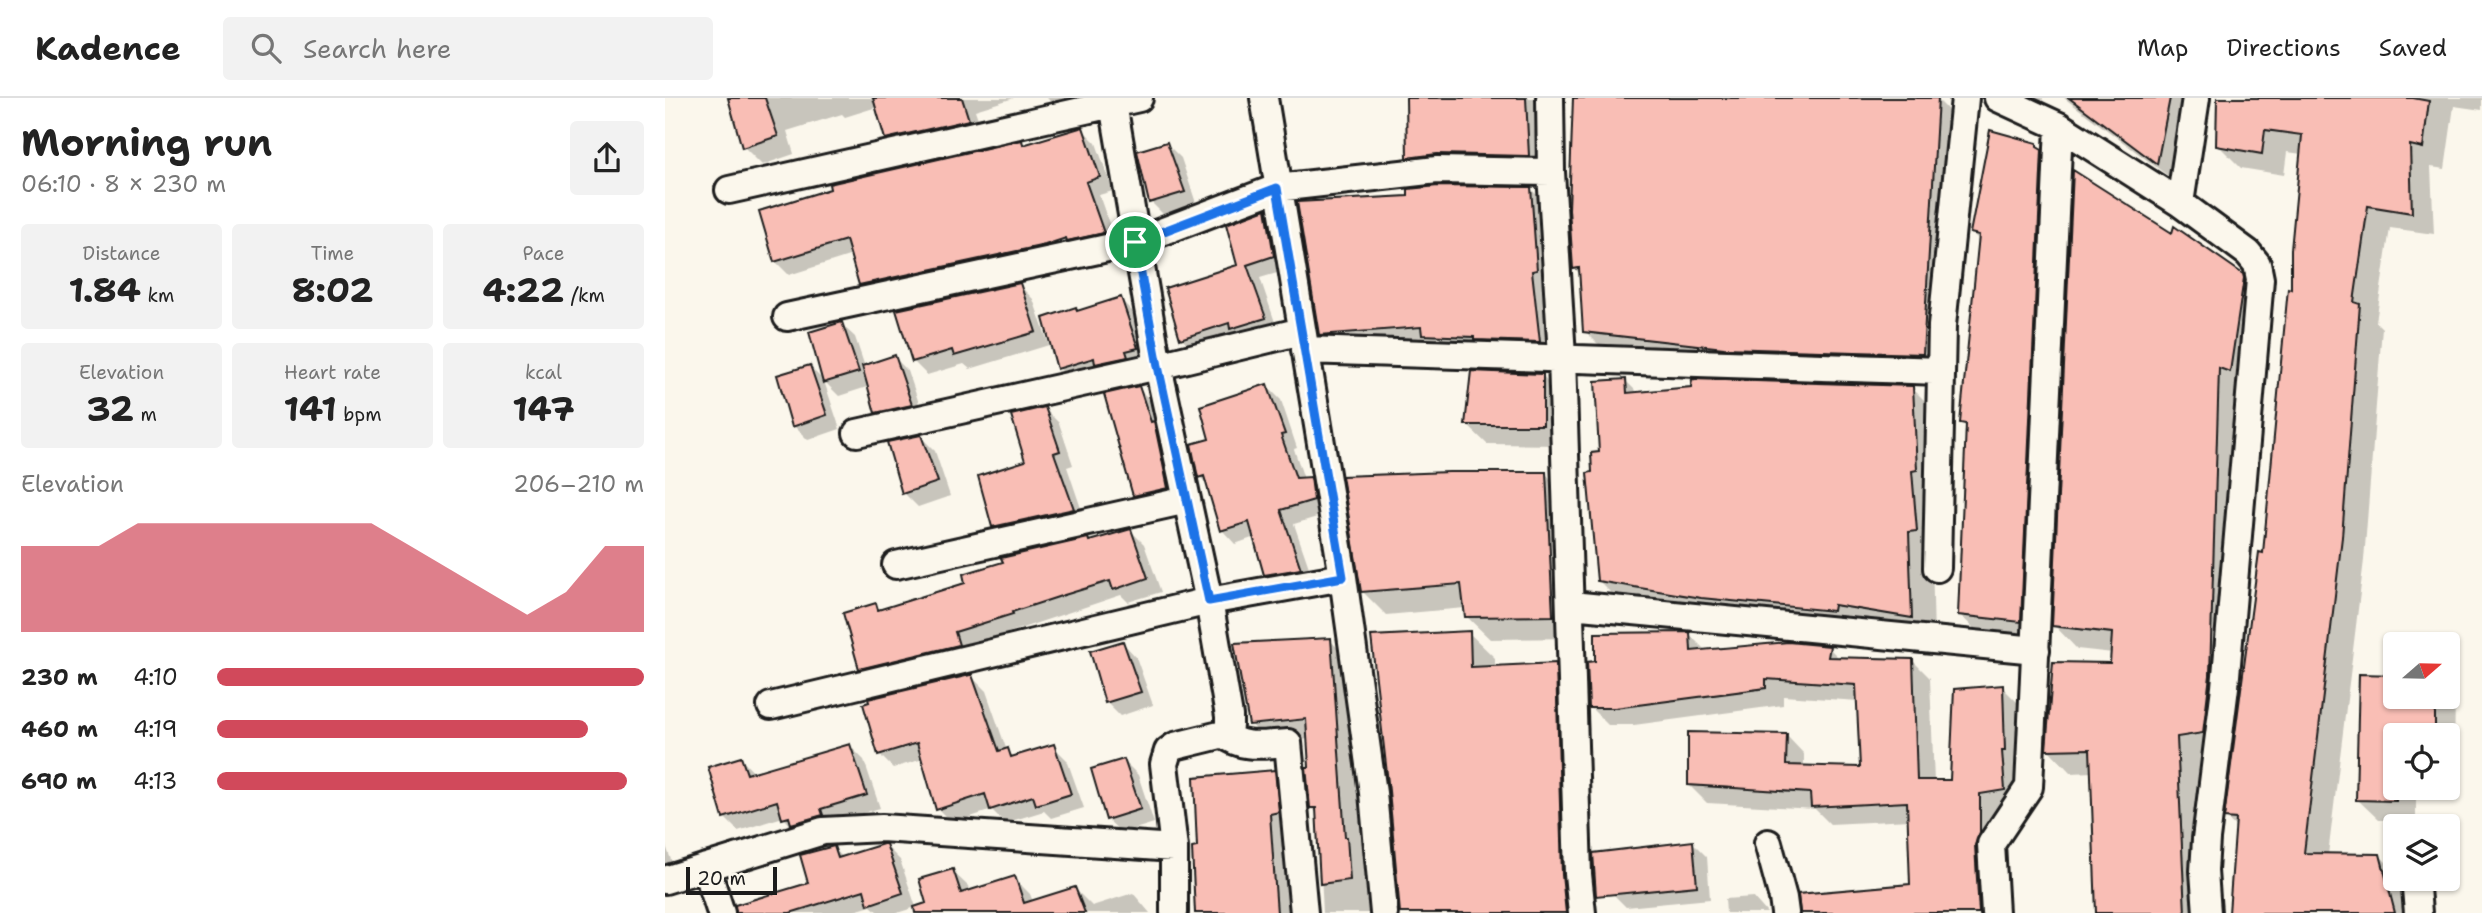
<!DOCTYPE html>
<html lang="en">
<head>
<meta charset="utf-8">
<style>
	:root { --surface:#fff; --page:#f2f2f2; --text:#222; --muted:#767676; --line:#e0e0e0; --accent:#d1495b }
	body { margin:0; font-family:"Shantell Sans",sans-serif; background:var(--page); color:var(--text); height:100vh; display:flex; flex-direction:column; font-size:26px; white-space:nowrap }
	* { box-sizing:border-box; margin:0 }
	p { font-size:23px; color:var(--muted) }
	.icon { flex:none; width:38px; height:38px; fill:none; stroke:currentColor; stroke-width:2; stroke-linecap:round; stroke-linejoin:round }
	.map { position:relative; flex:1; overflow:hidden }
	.side { display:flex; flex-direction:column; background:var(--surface); width:665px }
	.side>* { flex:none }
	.needle { width:46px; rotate:70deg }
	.fabs { position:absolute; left:1718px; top:534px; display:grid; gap:14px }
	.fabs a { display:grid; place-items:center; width:77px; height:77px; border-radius:7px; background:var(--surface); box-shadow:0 2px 5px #0004; font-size:35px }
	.scale { position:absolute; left:21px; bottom:18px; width:91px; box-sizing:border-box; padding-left:7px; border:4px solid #1c1c1c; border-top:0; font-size:19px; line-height:24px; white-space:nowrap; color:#1c1c1c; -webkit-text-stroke:5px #fbf7ec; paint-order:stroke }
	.pin { position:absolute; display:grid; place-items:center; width:60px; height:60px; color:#fff; margin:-30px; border:4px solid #fff; border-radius:50%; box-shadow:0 2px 7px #0007 }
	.round { display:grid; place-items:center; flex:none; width:74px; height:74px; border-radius:7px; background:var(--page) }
	.head { display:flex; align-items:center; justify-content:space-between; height:119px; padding:0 21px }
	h1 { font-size:38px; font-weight:700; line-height:52px }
	.figures { display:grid; grid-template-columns:repeat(3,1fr); gap:10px; height:119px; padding:7px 21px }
	.figures div { display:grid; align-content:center; border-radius:7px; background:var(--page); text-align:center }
	.figures b { font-size:35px; font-weight:700 }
	.figures small { font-size:19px; font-weight:400 }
	.figures p { font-size:19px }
	.chart { height:196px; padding:14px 21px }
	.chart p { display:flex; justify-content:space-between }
	.chart svg { width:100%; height:126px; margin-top:7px; fill:var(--accent); opacity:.7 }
	ul { padding:0 21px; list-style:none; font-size:23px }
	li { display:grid; grid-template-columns:112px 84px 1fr; align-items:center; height:52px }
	li i { height:18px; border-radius:9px; background:var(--accent) }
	header { display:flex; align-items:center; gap:42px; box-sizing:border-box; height:98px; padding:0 35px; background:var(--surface); border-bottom:2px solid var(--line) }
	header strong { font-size:33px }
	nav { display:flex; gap:38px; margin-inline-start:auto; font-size:24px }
	.search { width:490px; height:63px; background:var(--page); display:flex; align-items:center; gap:18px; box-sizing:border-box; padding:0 24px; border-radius:7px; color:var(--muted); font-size:26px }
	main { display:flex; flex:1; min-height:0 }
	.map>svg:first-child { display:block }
</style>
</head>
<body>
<header>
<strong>Kadence</strong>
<div class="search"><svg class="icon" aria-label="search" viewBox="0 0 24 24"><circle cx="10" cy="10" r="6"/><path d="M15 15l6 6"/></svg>Search here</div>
<nav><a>Map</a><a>Directions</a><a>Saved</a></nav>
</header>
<main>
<section class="side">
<div class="head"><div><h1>Morning run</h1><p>06:10 · 8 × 230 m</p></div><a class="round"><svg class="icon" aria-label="share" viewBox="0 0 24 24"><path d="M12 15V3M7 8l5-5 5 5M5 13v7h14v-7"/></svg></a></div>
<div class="figures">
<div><p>Distance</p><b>1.84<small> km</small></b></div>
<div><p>Time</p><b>8:02</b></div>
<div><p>Pace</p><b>4:22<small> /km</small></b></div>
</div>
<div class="figures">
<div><p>Elevation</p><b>32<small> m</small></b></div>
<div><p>Heart rate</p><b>141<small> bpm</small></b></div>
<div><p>kcal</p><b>147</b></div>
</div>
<div class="chart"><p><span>Elevation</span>206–210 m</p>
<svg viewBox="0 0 160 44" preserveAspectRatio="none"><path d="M0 44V14L10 14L20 14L30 6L40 6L50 6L60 6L70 6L80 6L90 6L100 14L110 22L120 30L130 38L140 30L150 14L160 14V44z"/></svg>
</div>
<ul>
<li><b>230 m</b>4:10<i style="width:100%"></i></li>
<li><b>460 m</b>4:19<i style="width:87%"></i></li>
<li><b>690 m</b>4:13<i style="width:96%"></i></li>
</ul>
</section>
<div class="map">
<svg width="1817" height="815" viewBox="0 0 1817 815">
	<rect width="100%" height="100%" fill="#fbf7ec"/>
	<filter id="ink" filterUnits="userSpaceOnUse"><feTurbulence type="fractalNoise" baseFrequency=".0143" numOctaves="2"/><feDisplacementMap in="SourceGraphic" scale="14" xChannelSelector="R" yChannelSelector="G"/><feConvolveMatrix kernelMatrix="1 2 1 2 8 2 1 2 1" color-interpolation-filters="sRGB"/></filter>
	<g filter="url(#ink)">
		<!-- shadow -->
		<path fill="#0003" d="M 65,0 L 349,0 L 310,12 L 319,38 L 237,56 L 221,40 L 212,9 L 180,19 L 177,16 L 122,33 L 129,56 L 97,67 L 79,49 Z
			M 382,0 L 435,0 L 392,10 Z
			M 743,0 L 884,0 L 889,83 L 769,84 L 744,59 Z
			M 910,0 L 1272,1 L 1297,26 L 1282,280 L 945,258 L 920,233 L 916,177 L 909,170 Z
			M 1360,0 L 1378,0 L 1376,6 Z
			M 1399,0 L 1531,0 L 1514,86 Z
			M 1554,0 L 1817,0 L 1817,12 L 1789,8 L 1780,71 L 1766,69 L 1769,136 L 1725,130 L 1711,224 L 1717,230 L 1699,462 L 1663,757 L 1715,758 L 1731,774 L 1731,780 L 1737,781 L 1746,815 L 1566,815 L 1572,730 L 1561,720 L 1600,457 L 1628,193 L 1637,56 L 1622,54 L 1619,77 L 1576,70 L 1553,47 Z
			M 417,31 L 431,45 L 448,93 L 434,97 L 452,148 L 210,200 L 196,186 L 187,157 L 124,177 L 110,163 L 356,44 L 360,48 Z
			M 502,46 L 516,60 L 532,108 L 500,118 L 486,104 Z
			M 1371,47 L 1391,67 L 1375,543 L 1315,536 L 1294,516 L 1303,331 L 1297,325 L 1315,143 L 1307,135 Z
			M 866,91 L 888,114 L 896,266 L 678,259 L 656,236 L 744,100 Z
			M 601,113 L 615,127 L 622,172 L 595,180 L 613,233 L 530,254 L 517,240 L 575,168 Z
			M 1508,138 L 1577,177 L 1601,201 L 1561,658 L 1535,662 L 1541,815 L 1433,815 L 1428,674 L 1406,675 L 1383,651 L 1447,567 L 1448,555 L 1412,551 L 1389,527 Z
			M 354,187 L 368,201 L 384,247 L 305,271 L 299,266 L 262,277 L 248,263 Z
			M 455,201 L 469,215 L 485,264 L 408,284 L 394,270 L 414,215 Z
			M 176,226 L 190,239 L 200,269 L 229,259 L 243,273 L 259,320 L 226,328 L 212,314 L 205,288 L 174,298 L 159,283 L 175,331 L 143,342 L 129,328 L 145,269 L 160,284 Z
			M 877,277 L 897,298 L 898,347 L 822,346 L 801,326 Z
			M 960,282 L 974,296 L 1247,290 L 1270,313 L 1267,457 L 1269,542 L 957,506 L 934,483 L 929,376 Z
			M 602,288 L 616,302 L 632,350 L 629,351 L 639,381 L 645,381 L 659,395 L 662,416 L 629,426 L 649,484 L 615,490 L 601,476 L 590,439 L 570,446 L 557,432 L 544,388 L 535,379 L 528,347 L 546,342 Z
			M 473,290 L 487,304 L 516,404 L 483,411 L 469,397 Z
			M 380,311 L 394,325 L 408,367 L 402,369 L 421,425 L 343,442 L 329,428 L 362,364 Z
			M 256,339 L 270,353 L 285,398 L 253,409 L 239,395 Z
			M 880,375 L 903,399 L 910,540 L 825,541 L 801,518 L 800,510 L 721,517 L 698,494 Z
			M 466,433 L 479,446 L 496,494 L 463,504 L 456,497 L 303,548 L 210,584 L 196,570 L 211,507 L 216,513 Z
			M 804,535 L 830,560 L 830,569 L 890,567 L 916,592 L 924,815 L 736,815 Z
			M 1024,536 L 1041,553 L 1164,550 L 1175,561 L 1247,562 L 1265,580 L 1269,684 L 1287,684 L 1337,589 L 1355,607 L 1357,710 L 1332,713 L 1330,815 L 1154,815 L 1247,788 L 1245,722 L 1165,726 L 1150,711 L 1042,705 L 1024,687 L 1122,638 L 1139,656 L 1139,669 L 1197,671 L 1194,603 L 1118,598 L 1118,607 L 969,627 L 943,627 L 925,609 Z
			M 665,542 L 683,561 L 703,815 L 658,815 L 653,716 L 647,710 L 644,641 L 604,645 L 586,626 Z
			M 458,545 L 471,559 L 488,607 L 455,618 L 441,604 Z
			M 307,579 L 321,593 L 342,653 L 350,660 L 388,648 L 402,662 L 419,710 L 386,720 L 379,713 L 340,725 L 327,712 L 287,725 L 273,711 L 258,661 L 228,670 L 214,656 Z
			M 1783,593 L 1790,600 L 1789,662 L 1783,661 L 1783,637 L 1731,637 L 1731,690 L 1751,690 L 1751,722 L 1714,722 L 1693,702 L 1731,598 L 1783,598 Z
			M 185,648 L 199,662 L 215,710 L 132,734 L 118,719 L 73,733 L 59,719 L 76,661 L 90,676 Z
			M 459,663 L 473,677 L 489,725 L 457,735 L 443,722 L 428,672 Z
			M 609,674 L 623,688 L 618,729 L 624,815 L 531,815 L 534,751 Z
			M 0,745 L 9,770 L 0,773 Z
			M 1028,745 L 1042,759 L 1045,801 L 961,809 L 947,795 Z
			M 221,748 L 235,762 L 251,809 L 232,815 L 214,815 L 206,808 L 183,815 L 72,815 L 145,786 L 168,750 L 179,760 Z
			M 287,773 L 303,788 L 305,794 L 349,780 L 365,796 L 368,804 L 410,791 L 427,808 L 468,795 L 485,815 L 266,815 Z
			M 1088,799 L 1102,815 L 1061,815 L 1060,801 Z"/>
		<!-- building -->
		<path fill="#f9beb5" stroke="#1c1c1c" stroke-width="2" d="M 63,0 L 100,0 L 113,38 L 77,50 Z
			M 208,0 L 297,0 L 304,22 L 220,41 Z
			M 741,0 L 861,0 L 864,58 L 772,56 L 742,60 Z
			M 908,0 L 1273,0 L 1258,256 L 1059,250 L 918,234 L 914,170 L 908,171 L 904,111 Z
			M 1404,0 L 1505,0 L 1492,66 Z
			M 1552,0 L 1748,0 L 1764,3 L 1758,50 L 1745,47 L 1747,115 L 1703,108 L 1689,204 L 1695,206 L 1677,439 L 1639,755 L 1715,756 L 1730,815 L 1564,815 L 1571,721 L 1559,720 L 1594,454 L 1598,455 L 1623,190 L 1626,191 L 1626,152 L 1637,37 L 1600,32 L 1597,56 L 1551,48 Z
			M 418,29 L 435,79 L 421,84 L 439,135 L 402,143 L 401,140 L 380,147 L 194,187 L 181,142 L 109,164 L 94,113 L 165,91 L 164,86 L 357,42 L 358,47 Z
			M 1325,32 L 1372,45 L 1372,49 L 1377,52 L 1356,524 L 1293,517 L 1301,326 L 1295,325 L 1314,137 L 1305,135 Z
			M 502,44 L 520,94 L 484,105 L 472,53 Z
			M 1408,72 L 1507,135 L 1509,128 L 1578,176 L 1579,180 L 1565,274 L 1554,270 L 1545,577 L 1538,635 L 1512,639 L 1520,815 L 1431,815 L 1425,651 L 1381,652 L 1388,564 L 1445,565 L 1447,535 L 1387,528 Z
			M 773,88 L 866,89 L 872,172 L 867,173 L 875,244 L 809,242 L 809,239 L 757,237 L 756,229 L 654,237 L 632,104 L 743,98 L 743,91 Z
			M 601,111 L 609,158 L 582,167 L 601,220 L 565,231 L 564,225 L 515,241 L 500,190 L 572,167 L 561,126 Z
			M 355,185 L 371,234 L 289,258 L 287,252 L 247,264 L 231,212 Z
			M 456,199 L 473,250 L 461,253 L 463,259 L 430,266 L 429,260 L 392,271 L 378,220 L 411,209 L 412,213 Z
			M 177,224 L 194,274 L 158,285 L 144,234 Z
			M 230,257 L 247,307 L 210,315 L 197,268 Z
			M 145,267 L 162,317 L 127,329 L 112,277 Z
			M 806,273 L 878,276 L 878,327 L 800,327 Z
			M 961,281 L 962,295 L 1026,289 L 1027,281 L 1248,288 L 1252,372 L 1247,373 L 1252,433 L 1244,434 L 1247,520 L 1169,507 L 1168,513 L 1036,500 L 932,483 L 922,375 L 927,374 L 926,355 L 934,354 L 930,283 Z
			M 602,286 L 620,336 L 616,337 L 631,380 L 646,379 L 649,402 L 616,412 L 636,471 L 599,477 L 584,424 L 555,433 L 539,378 L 533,380 L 526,346 L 544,341 L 535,308 Z
			M 474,288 L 486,324 L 489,323 L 503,390 L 468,398 L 439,296 Z
			M 380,309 L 395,353 L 389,355 L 409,411 L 327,429 L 313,378 L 360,363 L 346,317 Z
			M 256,337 L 273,384 L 237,396 L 222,344 Z
			M 784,374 L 881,374 L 888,518 L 800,519 L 796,486 L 696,494 L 677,378 Z
			M 466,431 L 483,480 L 448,492 L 445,483 L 396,498 L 347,514 L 348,516 L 290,534 L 294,547 L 194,571 L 178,515 L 211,505 L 213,512 L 300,485 L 298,476 L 338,464 L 336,460 L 423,440 L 424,443 Z
			M 805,533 L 806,569 L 891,565 L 897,777 L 901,815 L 735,815 L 724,693 L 706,538 Z
			M 1025,534 L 1026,553 L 1123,544 L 1165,548 L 1163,559 L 1248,561 L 1252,682 L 1285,682 L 1289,591 L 1338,587 L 1340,653 L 1337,653 L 1340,692 L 1315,696 L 1315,734 L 1310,747 L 1314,815 L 1135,815 L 1133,796 L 1245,786 L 1242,704 L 1146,709 L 1145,695 L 1023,687 L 1023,634 L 1122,636 L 1121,667 L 1195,669 L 1191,587 L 1101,581 L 1101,590 L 950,610 L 924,610 L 922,564 L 930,563 L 930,535 Z
			M 666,540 L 680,739 L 682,739 L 685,782 L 655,786 L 651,710 L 645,710 L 641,669 L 644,669 L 641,621 L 584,627 L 569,545 Z
			M 458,543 L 476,594 L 440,605 L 425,553 Z
			M 1694,576 L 1731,577 L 1731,598 L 1770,598 L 1770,637 L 1731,637 L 1731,703 L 1691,702 Z
			M 305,577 L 307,577 L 334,653 L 343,650 L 346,659 L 389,646 L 406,696 L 371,707 L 368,698 L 325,712 L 320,696 L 271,712 L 252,645 L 213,657 L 198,606 L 204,604 L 203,601 Z
			M 185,646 L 202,697 L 156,711 L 158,717 L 126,726 L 124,719 L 117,721 L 112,703 L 58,720 L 43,669 L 76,659 L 82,676 Z
			M 459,661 L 476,711 L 441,722 L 426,671 Z
			M 610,672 L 614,714 L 605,716 L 612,815 L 530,815 L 527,750 L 532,749 L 529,679 Z
			M 1028,743 L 1032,788 L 931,798 L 928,755 Z
			M 218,746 L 221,746 L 238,795 L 203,807 L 199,792 L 125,815 L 71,815 L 70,807 L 143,785 L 135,757 L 169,748 L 173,760 Z
			M 288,771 L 296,795 L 350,778 L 359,805 L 410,789 L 420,815 L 250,815 L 249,809 L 261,805 L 254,781 Z"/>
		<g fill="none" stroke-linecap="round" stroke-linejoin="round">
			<!-- street casing -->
			<g stroke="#1c1c1c" stroke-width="32">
				<path id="street" d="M 447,0 L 493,268 L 544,503 L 564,618 L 564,628 L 559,636 L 510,648 L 503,653 L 499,666 L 509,750 L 509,815
					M 599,0 L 678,479 L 708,695 L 719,815
					M 885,0 L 886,74 L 897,259 L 913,776 L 917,815
					M 1333,0 L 1394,28 L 1515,105 L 1583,155 L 1592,166 L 1595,181 L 1560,589 L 1541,741 L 1539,773 L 1542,815
					M 64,92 L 474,0
					M 1515,105 L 1531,0
					M 122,219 L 470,144 L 612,90 L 772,72 L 886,74
					M 640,252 L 1276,273
					M 192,335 L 493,268 L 637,233
					M 231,467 L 522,402
					M 1272,470 L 1277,228 L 1300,0
					M 906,507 L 1371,552
					M 106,608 L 544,503 L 678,479
					M 559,636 C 578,652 599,646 623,645 L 639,815
					M 1103,745 L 1118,800 L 1120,815
					M 41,769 L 56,815
					M 0,782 L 158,733 L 217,730 L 509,750
					M 1751,790 L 1753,815
					M 1330,815 L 1326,746 L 1364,689 L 1394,28"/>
			</g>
			<!-- street -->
			<use href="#street" stroke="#fbf7ec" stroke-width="26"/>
		</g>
	</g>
	<g fill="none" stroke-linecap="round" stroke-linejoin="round" filter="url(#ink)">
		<!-- route casing -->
		<g stroke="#fff" stroke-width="14">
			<path id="route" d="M 612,90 L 678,479 L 544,503 L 493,268 L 470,144 Z"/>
		</g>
		<!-- route -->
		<use href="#route" stroke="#1a73e8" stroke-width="9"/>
	</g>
</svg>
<div class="fabs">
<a><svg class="needle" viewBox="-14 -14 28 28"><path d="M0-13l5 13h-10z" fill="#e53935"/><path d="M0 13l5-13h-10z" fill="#767676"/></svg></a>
<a><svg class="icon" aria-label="locate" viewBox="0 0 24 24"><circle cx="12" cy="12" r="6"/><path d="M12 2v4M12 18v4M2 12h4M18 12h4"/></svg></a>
<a><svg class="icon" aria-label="layers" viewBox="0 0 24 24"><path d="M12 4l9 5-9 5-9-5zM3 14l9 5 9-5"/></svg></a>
</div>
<div class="scale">20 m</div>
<div class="pin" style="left:470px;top:144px;background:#1e9e55"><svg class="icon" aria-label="arrive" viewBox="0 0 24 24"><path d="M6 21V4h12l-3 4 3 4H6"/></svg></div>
</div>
</main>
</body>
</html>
